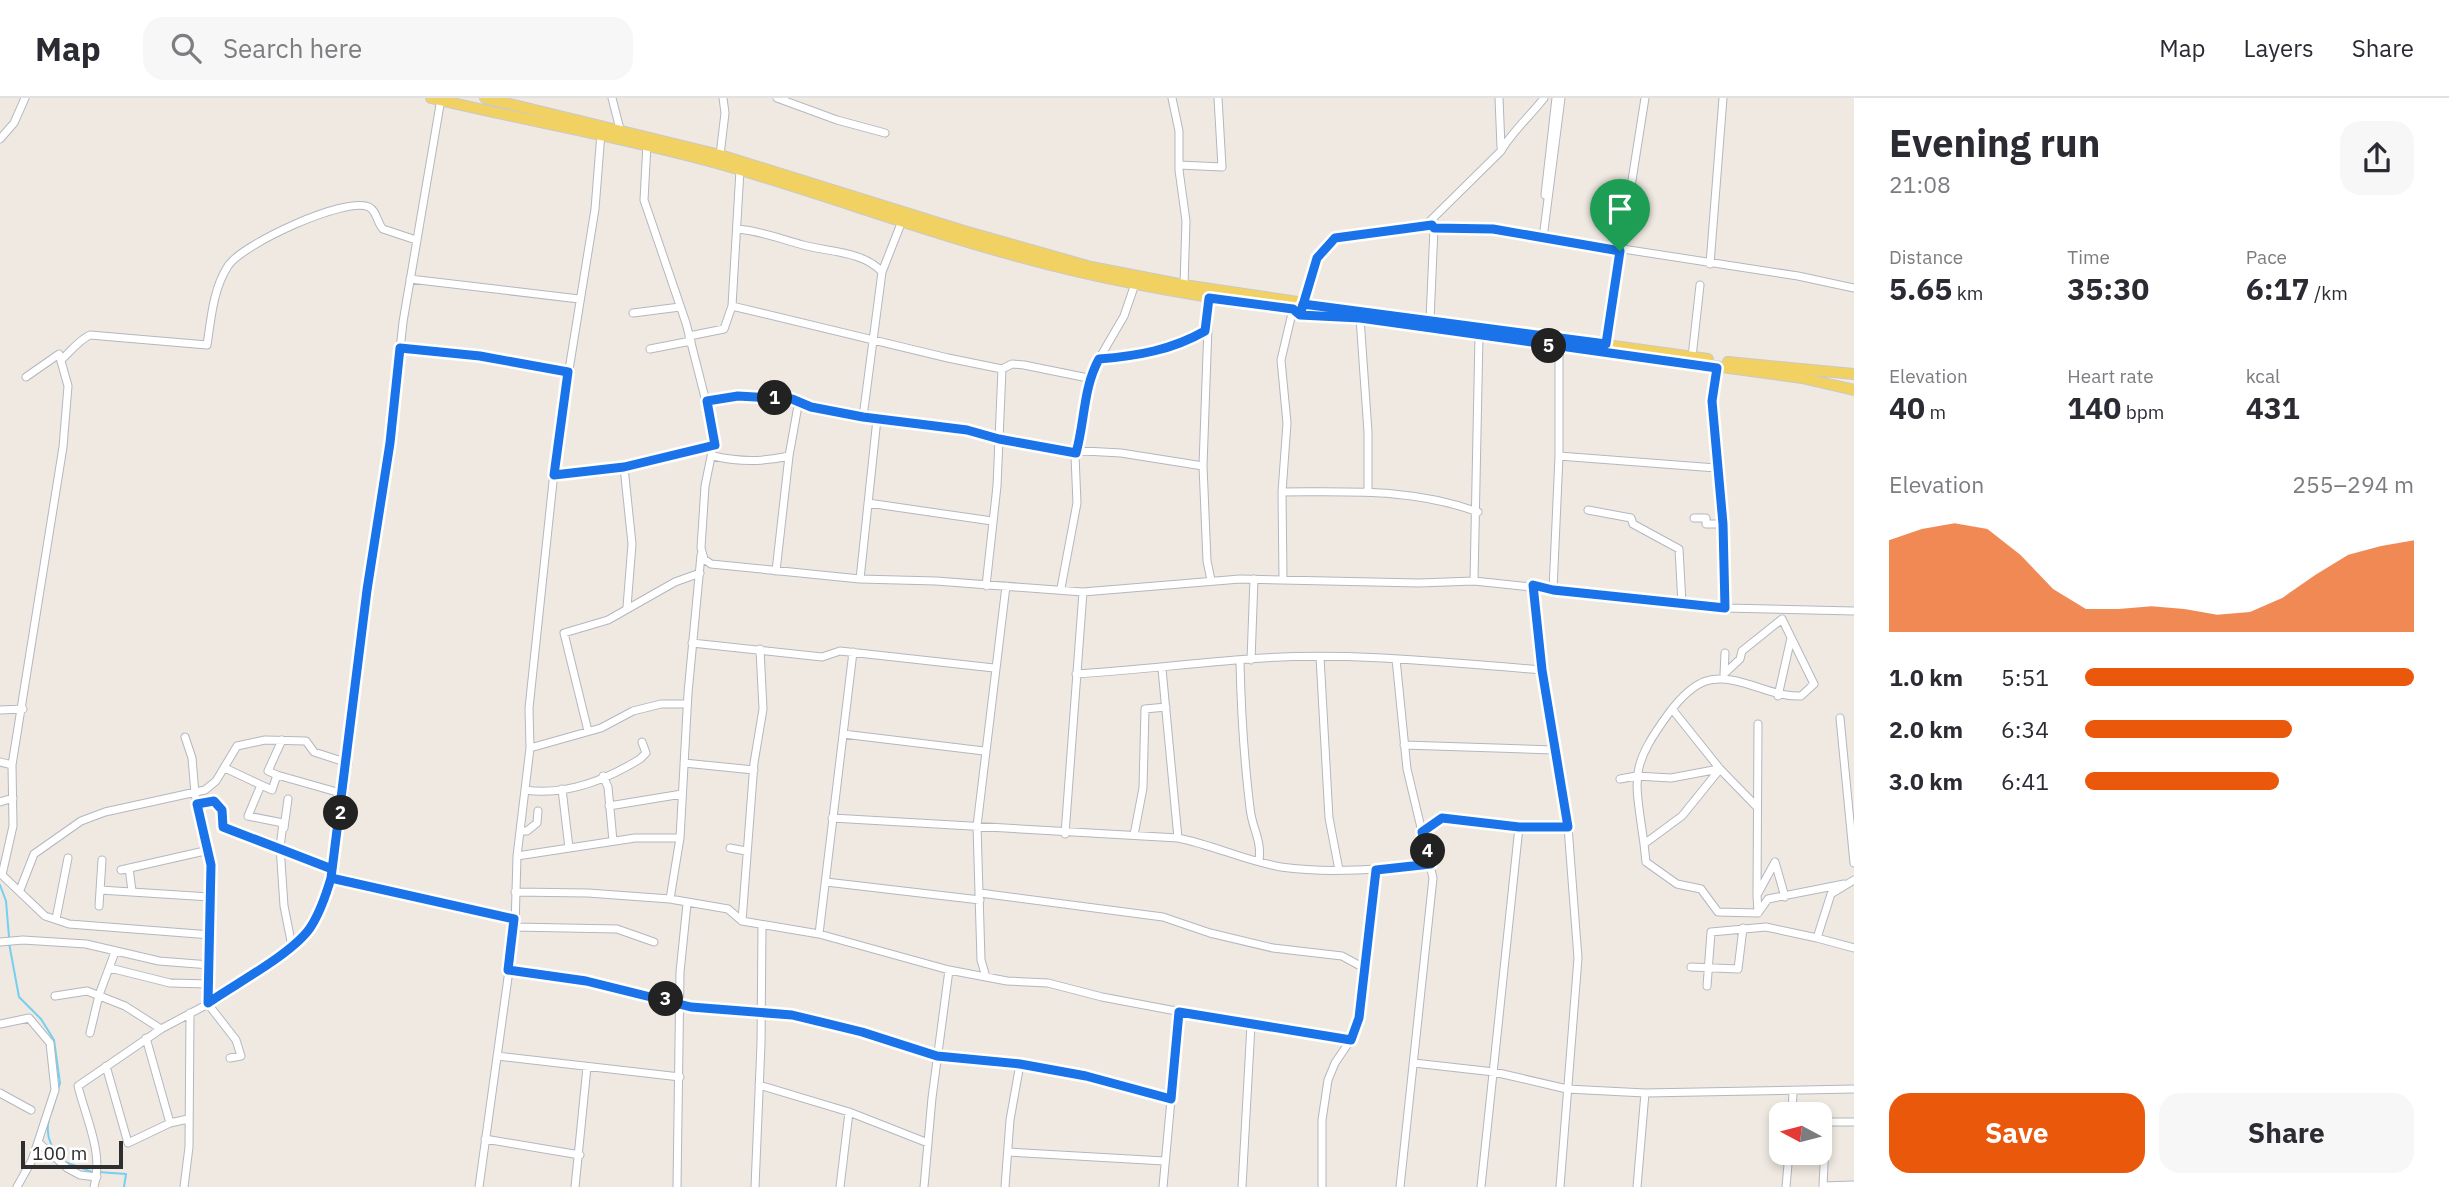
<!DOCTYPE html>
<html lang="en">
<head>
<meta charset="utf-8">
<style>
	:root { --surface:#fff; --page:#f7f7f7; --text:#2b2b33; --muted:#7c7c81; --line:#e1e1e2; --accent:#ea580c }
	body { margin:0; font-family:"IBM Plex Sans",sans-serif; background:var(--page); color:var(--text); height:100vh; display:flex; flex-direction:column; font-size:26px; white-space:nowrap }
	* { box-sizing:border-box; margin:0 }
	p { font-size:23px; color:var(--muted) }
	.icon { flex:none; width:38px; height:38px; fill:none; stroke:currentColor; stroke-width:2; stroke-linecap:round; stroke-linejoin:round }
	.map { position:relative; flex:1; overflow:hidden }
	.side { display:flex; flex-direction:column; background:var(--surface); width:595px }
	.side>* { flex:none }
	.needle { width:46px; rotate:277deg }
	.controls { position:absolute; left:1769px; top:1004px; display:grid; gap:14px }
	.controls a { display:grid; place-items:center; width:63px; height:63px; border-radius:14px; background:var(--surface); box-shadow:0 4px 10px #0003; font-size:35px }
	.scale { position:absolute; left:21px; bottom:18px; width:102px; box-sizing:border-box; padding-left:7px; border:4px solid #2e2e2e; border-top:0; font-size:19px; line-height:24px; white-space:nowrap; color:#2e2e2e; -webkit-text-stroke:5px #fff; paint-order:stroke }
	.pin { position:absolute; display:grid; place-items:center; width:60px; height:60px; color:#fff; margin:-72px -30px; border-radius:50% 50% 50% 0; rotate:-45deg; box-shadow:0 0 7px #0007 }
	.pin .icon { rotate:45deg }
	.km { position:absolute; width:35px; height:35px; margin:-18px; border-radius:50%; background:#222; color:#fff; font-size:19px; line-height:35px; text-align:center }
	.round { display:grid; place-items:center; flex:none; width:74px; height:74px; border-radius:21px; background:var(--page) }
	.headline { display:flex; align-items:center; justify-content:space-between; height:119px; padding:0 35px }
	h1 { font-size:38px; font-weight:700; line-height:52px }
	.metrics { display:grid; grid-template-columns:repeat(3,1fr); gap:10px; height:119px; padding:7px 35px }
	.metrics div { display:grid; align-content:center }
	.metrics b { font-size:30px; font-weight:700 }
	.metrics small { font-size:19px; font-weight:400 }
	.metrics p { font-size:19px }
	.chart { height:196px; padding:14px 35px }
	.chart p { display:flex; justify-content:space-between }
	.chart svg { width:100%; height:126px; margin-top:7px; fill:var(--accent); opacity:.7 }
	.cta { display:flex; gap:14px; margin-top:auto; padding:14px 35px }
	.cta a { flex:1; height:80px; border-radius:21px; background:var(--accent); color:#fff; font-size:28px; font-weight:700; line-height:80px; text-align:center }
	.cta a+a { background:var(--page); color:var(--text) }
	ul { padding:0 35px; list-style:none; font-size:23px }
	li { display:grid; grid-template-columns:112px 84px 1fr; align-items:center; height:52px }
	li i { height:18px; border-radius:9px; background:var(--accent) }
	header { display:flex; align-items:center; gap:42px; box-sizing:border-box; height:98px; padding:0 35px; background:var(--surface); border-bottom:2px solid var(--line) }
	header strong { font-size:33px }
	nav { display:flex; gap:38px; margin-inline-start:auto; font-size:24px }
	.search { width:490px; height:63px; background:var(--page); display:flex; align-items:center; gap:18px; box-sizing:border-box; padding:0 24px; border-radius:21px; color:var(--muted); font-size:26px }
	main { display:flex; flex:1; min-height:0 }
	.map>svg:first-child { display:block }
</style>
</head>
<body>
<header>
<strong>Map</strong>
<div class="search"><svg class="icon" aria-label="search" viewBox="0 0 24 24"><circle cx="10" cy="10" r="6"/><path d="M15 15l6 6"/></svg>Search here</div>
<nav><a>Map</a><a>Layers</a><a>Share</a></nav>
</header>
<main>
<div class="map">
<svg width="1854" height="1089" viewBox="0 0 1854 1089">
	<rect width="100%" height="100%" fill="#efe9e1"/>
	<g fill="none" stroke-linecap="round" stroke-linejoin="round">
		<!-- stream -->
		<path stroke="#75cff0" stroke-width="2" d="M 0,787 L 6,803 L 9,839
			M 9,845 L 19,899 L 41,921 L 54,942 L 60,985 L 52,1013
			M 49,1021 C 45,1037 50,1049 61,1060
			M 65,1064 L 92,1074
			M 98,1074 L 126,1076 L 124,1089"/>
		<!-- street casing -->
		<g stroke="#b4b7c1" stroke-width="9">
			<path id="street" d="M 612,0 L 620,31
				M 777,0 L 837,22 L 885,35
				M 1172,0 L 1179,33 L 1179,72 L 1186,123 L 1184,187
				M 1499,0 L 1501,49
				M 0,41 L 14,25 L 25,0
				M 647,46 L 644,102 L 686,225 L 715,339 L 705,388 L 701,450 L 704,461 L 711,466 L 860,481 L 936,483 L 1083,494 L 1240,481 L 1419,485 L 1474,483 L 1725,510 L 1854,513
				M 720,57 L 725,15 L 723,0
				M 1179,67 L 1222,69 L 1218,0
				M 1545,97 L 1556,0
				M 1434,130 L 1493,131 L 1798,178 L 1854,190
				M 738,131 C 761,133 781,141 803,147 C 828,154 863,153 882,174 L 863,319
				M 1543,140 L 1561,0
				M 1710,166 L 1723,0
				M 882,174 L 902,123
				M 410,181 L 579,201
				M 1209,200 L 1203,368 L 1207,463 L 1211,482
				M 732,208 L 948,260 L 1002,271 L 1012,266 L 1024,267 L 1088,280
				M 633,215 L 680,209
				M 1300,217 L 1317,160 L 1335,140 L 1424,129 L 1501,53 C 1510,36 1531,17 1544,0
				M 1360,220 L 1368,334 L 1368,392
				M 1430,222 L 1434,130 L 1431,127
				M 689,238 L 724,231 L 732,208 L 740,72
				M 1606,246 L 1645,0
				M 400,250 L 480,258 L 568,274
				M 650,251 L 691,243
				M 1692,259 L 1700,187
				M 1099,261 L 1160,253 L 1205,233
				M 61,262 C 71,253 79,242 90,237 L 207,247 C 211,221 213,191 228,168 C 242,146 346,98 369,109 C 377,113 377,125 383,131 L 416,142
				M 1717,270 L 1712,303 L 1723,426 L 1725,510
				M 26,279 L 59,256 L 68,288 L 63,349 L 12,667 L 13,728 L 2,777 L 45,818 L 69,826 L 211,837
				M 707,303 L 739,298 L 799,302
				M 713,358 C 740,364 762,364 789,358 L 799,302 L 821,311 L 967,332 L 1048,351 L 1121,355 L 1203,368
				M 1559,358 L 1716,370
				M 624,369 L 632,446 L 627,509
				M 554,377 L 624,369 L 715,347
				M 1282,394 C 1350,394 1413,390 1478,414
				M 868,405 L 992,423
				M 1588,412 L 1631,420 L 1633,426 L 1679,451 L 1682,506
				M 1694,420 L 1706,420 L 1706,426 L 1723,426
				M 776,473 L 789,358
				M 860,481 L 877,321
				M 1283,481 L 1282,394 L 1287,325 L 1281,262 L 1293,211
				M 1474,483 L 1479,237
				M 1533,487 L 1542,572 L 1568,729 L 1578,860 L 1560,1089
				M 986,488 L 997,388 L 1002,271
				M 1061,490 L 1077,405 L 1075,358 L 1086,316 L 1088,280 L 1124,218 L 1135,186
				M 1553,492 L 1559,358 L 1559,249
				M 692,545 L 822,559 L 840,553 L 994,570
				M 1320,559 L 1329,720 L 1339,772
				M 1396,561 L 1407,671 L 1433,780 L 1400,1089
				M 1251,562 L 1254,481
				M 1240,563 C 1241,612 1244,661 1250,710 C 1252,731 1262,741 1259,763
				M 1162,571 L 1178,740
				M 1076,576 C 1139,572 1201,564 1263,560 C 1356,554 1450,565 1542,572
				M 1778,598 L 1791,540
				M 1672,611 L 1720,671 L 1756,708
				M 0,612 L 23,611
				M 1840,620 L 1854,765
				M 588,633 L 564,535 L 608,522 L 675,484 L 700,475
				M 843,636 L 984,653
				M 185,639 L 192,660 L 195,696 L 211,767 L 208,906 L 236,942 L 241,958 L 230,960
				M 1404,647 L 1553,652
				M 530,650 L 601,630 L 633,613 L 661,606 L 687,606
				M 0,664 L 12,667
				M 684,665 L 754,672
				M 225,670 L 261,687
				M 1720,671 L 1682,718 L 1644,746 L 1646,764 L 1677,786 L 1701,791 L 1718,814 L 1758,815 L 1768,801 L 1844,786
				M 277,677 L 344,696
				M 603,678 L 608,689 L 613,743
				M 1620,681 L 1636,678 L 1671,680 L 1719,671
				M 562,691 L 569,750
				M 525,692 C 566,698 606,682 640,661 L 646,655 L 642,644
				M 0,704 L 13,700
				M 197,706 L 214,703 L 222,712 L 221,725 L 228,731 L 332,771
				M 609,708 L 682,696
				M 832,720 L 1178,740 C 1213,747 1246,763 1281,769 C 1331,776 1382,771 1431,766
				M 284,730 L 288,701
				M 520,733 L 527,733 L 537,725 L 538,713
				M 1422,734 L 1442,720 L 1519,729
				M 1065,736 L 1083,494
				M 1134,737 L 1143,690 L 1145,611 L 1166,609
				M 1644,746 C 1635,679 1628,671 1669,615 C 1678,603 1691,588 1706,583 C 1737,574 1770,600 1801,598 L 1814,586 L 1782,521 L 1742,553 L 1740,561 L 1724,576 L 1725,555
				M 280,748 L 284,808 L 292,848
				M 280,750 L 283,725 L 248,718 L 261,687 L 272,692 L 277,677 L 268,673 L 282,642
				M 730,750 L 746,753
				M 517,758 L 635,740 L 680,740
				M 129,770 L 132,793
				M 121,772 L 209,752
				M 331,780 L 514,821
				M 826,784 L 980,802
				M 20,792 L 34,756 L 81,723 L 105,714 L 205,692 L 216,683 L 237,648 L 265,642 L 306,643 L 314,654 L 348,665
				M 100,792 L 210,799
				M 515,794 L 588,795 L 670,801 L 728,811 L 742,823 L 819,836 L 949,872 L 1007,883 L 1048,885 L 1102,899 L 1234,924 L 1351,941
				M 980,795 L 1163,819 L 1210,835 L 1273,850 L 1342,858 L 1364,870
				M 1757,797 L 1758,626
				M 670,801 L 680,740 L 688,595 L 701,457
				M 99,808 L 102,762
				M 1758,815 L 1757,797 L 1775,764 L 1785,799
				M 56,821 L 68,760
				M 742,823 L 754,665 L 763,611 L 760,551
				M 515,829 L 617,831 L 654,844
				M 819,836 L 853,554
				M 1817,840 L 1854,850
				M 0,844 L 23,842 L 86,846 L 159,863 L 210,867
				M 1691,869 L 1738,871 L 1743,830
				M 110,870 L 170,885 L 209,886
				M 508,872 L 586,883 L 691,909 L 792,917 L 862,934 L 938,958 L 1020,966 L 1086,978 L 1171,1001
				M 986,879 L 981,862 L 977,728 L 1006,488
				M 1707,888 L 1711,834 L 1766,829 L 1817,840 L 1831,796 L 1854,782
				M 55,898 L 87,893 L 125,908 L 161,931
				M 0,926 L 29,920 L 50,945 L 55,992 L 32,1062 L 17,1089
				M 90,935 L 99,897 L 115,854
				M 146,940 L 170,1025
				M 497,958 L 680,979
				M 1414,965 L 1494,974 L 1567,991 L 1645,995 L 1854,991
				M 106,968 L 128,1045 L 170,1025 L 188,1021
				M 759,987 L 849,1014 L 928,1045
				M 0,995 L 31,1012
				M 1792,1017 L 1793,994
				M 1820,1024 L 1854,1024
				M 1826,1024 L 1823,1088 L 1854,1087
				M 485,1041 L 580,1057
				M 38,1044 L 67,1070 L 80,1077 L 97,1079
				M 1008,1054 L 1164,1063
				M 94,1089 C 104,1055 86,1021 78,988 L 161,931 L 208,906 L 292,848 L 308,833 L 324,804 L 331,780 L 344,696 L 367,492 L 390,345 L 403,224 L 441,1
				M 184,1089 L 189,1049 L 190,915
				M 479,1089 L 515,829 L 517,758 L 530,650 L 529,610 L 557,346 L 595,111 L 601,35
				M 575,1089 L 587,969
				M 677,1089 L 680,874 L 687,806
				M 755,1089 L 761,946 L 762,827
				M 840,1089 L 849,1014
				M 924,1089 L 932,1000 L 949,872
				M 1005,1089 L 1010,1022 L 1020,966
				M 1163,1089 L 1179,914
				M 1242,1089 L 1251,927
				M 1322,1089 L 1322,1022 L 1328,982 L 1335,965 L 1356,934 L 1376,772
				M 1481,1089 L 1519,729 L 1568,729
				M 1637,1089 L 1645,995
				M 1786,1089 L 1789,1055"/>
		</g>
		<!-- primary casing -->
		<g stroke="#c9c9c9" stroke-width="12">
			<path id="primary" d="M 431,0 C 527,23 624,39 720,66 C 818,94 914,130 1013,157 C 1105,183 1198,199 1293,211 L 1300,217 L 1360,220 L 1802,280 L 1854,292
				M 485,0 L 720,57 L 964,133 L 1091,169 L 1184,187 L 1365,214
				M 1412,220 L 1708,261
				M 1728,264 L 1854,276"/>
		</g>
		<!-- street -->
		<use href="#street" stroke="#fff" stroke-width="7"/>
		<!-- primary -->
		<use href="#primary" stroke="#f2d163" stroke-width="10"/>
	</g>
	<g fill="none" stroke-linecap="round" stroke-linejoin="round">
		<!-- route casing -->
		<g stroke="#fff" stroke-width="14">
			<path id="route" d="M 1620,153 L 1493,131 L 1434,130 L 1432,127 L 1335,140 L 1317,160 L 1300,217 L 1293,211 L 1209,200 L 1205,233 C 1172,252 1137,258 1099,261 C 1083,290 1085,323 1076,355 L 999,341 L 967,332 L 863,319 L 811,309 L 792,301 L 738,298 L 707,303 L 715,347 L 624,369 L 554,377 L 568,274 L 480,258 L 400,250 L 390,345 L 367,492 L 331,780 C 326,797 320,815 310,830 C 292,856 235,886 208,905 L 211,767 L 197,706 L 214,703 L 222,712 L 223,729 L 332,771 L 331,780 L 514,821 L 508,872 L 586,883 L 691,909 L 792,917 L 862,934 L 937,958 L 1020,966 L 1086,978 L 1171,1001 L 1179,914 L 1351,942 L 1359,920 L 1376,772 L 1431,766 L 1422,734 L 1442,720 L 1519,729 L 1568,729 L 1542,572 L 1533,487 L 1553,492 L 1725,510 L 1723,426 L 1712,303 L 1717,270 L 1360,220 L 1300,217 L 1303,206 L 1606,246 L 1620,153"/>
		</g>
		<!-- route -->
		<use href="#route" stroke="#1a73e8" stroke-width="9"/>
	</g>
</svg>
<div class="controls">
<a><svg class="needle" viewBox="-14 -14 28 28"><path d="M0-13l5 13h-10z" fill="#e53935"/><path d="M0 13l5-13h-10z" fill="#7c7c81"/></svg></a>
</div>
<div class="scale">100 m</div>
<div class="pin" style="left:1620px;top:153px;background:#1e9e55"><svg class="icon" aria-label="arrive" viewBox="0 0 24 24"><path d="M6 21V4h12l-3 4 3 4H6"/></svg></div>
<b class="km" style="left:775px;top:300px">1</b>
<b class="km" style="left:341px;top:715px">2</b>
<b class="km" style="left:666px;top:901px">3</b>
<b class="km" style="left:1428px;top:753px">4</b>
<b class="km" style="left:1549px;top:248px">5</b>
</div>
<section class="side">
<div class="headline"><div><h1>Evening run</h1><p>21:08</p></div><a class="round"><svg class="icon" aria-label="share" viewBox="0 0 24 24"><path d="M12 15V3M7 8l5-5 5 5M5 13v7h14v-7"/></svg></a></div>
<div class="metrics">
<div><p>Distance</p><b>5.65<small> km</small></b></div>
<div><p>Time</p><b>35:30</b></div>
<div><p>Pace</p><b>6:17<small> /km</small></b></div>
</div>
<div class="metrics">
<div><p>Elevation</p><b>40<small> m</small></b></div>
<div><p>Heart rate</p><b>140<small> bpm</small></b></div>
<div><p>kcal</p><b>431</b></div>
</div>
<div class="chart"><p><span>Elevation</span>255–294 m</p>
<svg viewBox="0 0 160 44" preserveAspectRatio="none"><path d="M0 44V12L10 8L20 6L30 8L40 17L50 29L60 36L70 36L80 35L90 36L100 38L110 37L120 32L130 24L140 17L150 14L160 12V44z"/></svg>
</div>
<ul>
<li><b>1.0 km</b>5:51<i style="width:100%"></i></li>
<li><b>2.0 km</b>6:34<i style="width:63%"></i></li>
<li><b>3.0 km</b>6:41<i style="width:59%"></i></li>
</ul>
<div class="cta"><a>Save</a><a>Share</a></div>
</section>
</main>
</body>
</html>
